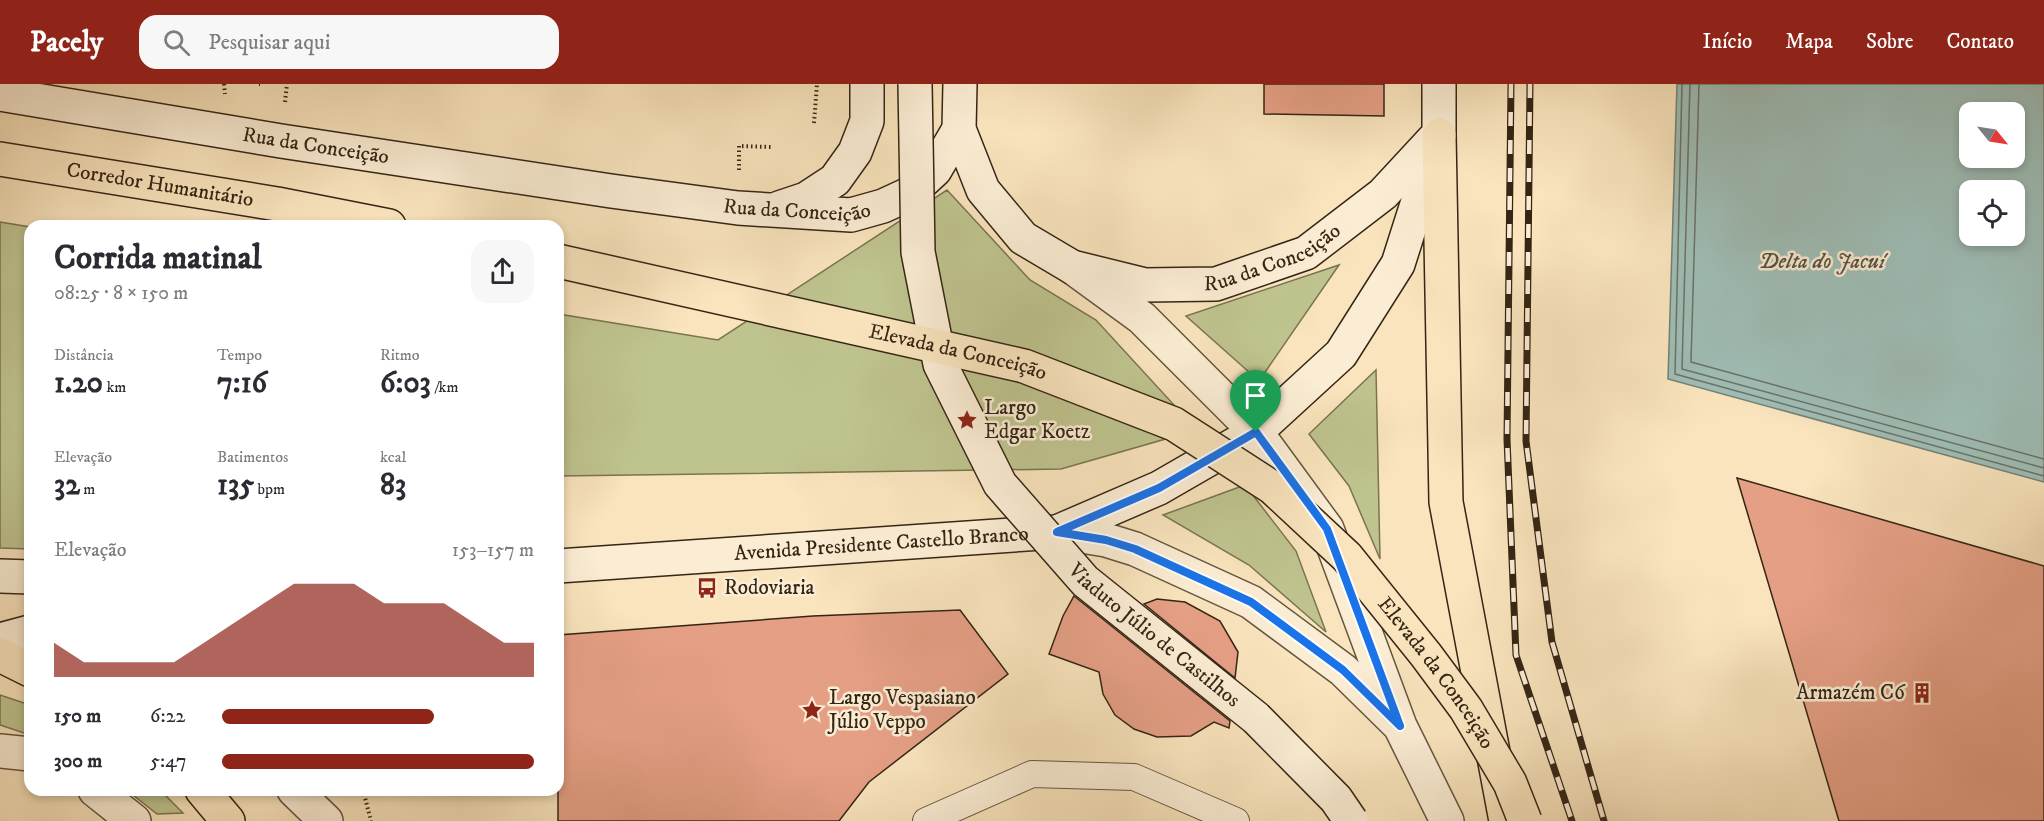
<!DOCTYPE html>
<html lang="pt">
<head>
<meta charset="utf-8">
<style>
	:root { --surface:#fff; --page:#f7f7f7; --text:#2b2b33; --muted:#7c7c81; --accent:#8f2418 }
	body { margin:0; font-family:"IM FELL DW Pica",serif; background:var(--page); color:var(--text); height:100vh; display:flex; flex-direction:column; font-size:22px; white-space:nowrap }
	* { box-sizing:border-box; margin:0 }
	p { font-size:20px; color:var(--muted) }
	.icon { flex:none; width:33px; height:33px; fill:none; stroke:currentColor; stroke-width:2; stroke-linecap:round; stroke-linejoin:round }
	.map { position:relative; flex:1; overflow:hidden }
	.sheet { position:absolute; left:24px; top:136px; width:540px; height:576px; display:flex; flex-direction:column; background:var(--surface); border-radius:18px; box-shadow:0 3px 9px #0003 }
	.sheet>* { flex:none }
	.needle { width:39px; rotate:120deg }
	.fabs { position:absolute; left:1959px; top:18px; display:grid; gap:12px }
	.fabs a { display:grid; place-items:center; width:66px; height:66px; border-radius:12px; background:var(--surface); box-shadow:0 3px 9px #0003; font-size:30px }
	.pin { position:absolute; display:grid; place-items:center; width:51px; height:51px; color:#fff; margin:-62px -26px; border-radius:50% 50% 50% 0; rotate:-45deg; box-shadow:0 0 6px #0007 }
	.pin .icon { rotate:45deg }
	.round { display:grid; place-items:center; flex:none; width:63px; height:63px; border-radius:18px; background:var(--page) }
	.headline { display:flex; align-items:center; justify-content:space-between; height:102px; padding:0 30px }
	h1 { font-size:33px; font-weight:700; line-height:45px }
	.figures { display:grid; grid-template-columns:repeat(3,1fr); gap:9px; height:102px; padding:6px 30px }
	.figures div { display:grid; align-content:center }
	.figures b { font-size:30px; font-weight:700 }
	.figures small { font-size:16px; font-weight:400 }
	.figures p { font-size:16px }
	.chart { height:168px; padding:12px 30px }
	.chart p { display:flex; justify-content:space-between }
	.chart svg { width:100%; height:108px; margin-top:6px; fill:var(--accent); opacity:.7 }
	ul { padding:0 30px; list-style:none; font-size:20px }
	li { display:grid; grid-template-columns:96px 72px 1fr; align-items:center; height:45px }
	li i { height:15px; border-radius:8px; background:var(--accent) }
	header { display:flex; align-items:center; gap:36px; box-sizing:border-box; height:84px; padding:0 30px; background:var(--accent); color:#fff }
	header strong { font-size:28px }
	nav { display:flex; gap:33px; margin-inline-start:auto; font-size:21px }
	.search { width:420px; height:54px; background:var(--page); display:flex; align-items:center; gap:15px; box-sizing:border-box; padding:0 21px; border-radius:18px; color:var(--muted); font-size:22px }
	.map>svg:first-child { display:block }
</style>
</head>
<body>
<header>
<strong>Pacely</strong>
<div class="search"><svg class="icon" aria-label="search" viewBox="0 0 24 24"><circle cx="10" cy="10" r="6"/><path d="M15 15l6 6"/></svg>Pesquisar aqui</div>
<nav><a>Início</a><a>Mapa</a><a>Sobre</a><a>Contato</a></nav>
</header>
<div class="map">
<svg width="2044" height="737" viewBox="0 0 2044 737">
	<rect width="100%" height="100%" fill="#f9e4bd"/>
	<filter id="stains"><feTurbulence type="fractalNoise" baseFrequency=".00333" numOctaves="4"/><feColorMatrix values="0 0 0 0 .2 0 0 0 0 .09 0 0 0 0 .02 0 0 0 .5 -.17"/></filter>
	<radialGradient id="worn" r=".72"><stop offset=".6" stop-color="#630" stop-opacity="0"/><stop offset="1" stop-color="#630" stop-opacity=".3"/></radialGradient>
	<!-- green -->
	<path fill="#bfc48f" stroke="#7a7452" stroke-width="1.5" d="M 947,106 L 1030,196 L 1096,236 L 1197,346 L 1061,385 L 558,392 L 558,230 L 718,256 Z
		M 0,138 L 30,143 L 30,465 L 0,464 Z
		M 1339,181 L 1259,297 L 1186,232 Z
		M 1376,286 L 1380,475 L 1349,402 L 1309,350 Z
		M 1245,401 L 1296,467 L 1326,548 L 1249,481 L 1163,431 Z
		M 0,611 L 30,621 L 30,651 L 0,641 Z
		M 128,707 L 161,707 L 183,729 L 157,730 Z"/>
	<!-- water -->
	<path fill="#9fbeb7" stroke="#748176" stroke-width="1.5" fill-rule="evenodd" d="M 1677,0 L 2044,0 L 2044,398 L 1668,295 ZM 1970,28 L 2014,28 L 2014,74 L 1970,74 ZM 1970,106 L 2014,106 L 2014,152 L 1970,152 Z"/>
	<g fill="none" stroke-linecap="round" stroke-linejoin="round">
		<!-- shore -->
		<path stroke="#6a7266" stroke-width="1.5" d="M 1682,0 L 1675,290 L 2044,392
			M 1690,0 L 1682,285 L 2044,384
			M 1699,0 L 1691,278 L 2044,375"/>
	</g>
	<!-- building -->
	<path fill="#e59f85" stroke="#342515" stroke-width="1.5" d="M 1264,0 L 1384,0 L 1384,32 L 1264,30 Z
		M 1737,394 L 2044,482 L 2044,737 L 1839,737 Z
		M 1074,512 L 1230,637 L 1229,644 L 1214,638 L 1191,652 L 1157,653 L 1134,645 L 1115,631 L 1103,610 L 1099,588 L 1049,570 L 1063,532 Z
		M 1157,515 L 1185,518 L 1220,537 L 1238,568 L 1235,594 L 1144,520 Z
		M 960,526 L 1008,590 L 869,698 L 839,737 L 558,737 L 558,551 L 813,532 Z"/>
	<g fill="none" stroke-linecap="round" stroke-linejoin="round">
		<!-- lane casing -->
		<g stroke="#65553f" stroke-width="28">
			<path id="lane" d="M 926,737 L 1032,690 L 1134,693 L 1236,737"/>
		</g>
		<!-- street casing -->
		<g stroke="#65553f" stroke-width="36">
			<path id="street" d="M 1072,183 L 1142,234 L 1256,348 L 1327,445 L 1400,642
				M 1057,448 L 1106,456 L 1135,465 L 1251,518 L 1343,586 L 1400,642 L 1447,737
				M 0,667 L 30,670
				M 95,706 L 134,737
				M 294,706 L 326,737"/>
		</g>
		<!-- secondary casing -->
		<g stroke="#342515" stroke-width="36">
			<g id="secondary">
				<path id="s1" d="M 960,0 L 959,45 L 983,106 L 1023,154 L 1072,183 L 1145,201 L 1216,200 L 1306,169 L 1383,110 L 1433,56"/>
				<path id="s2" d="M 0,10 L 281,57 L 611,107 L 738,124 L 851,131 L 883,122 L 909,110 L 935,86 L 959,45"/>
				<path d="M 779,124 L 806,115 L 835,96 L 855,68 L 867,37 L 867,0"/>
				<path id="s3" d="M 558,482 L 1057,448 L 1159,404 L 1256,348 L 1341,270 L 1398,180 L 1439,51 L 1439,0"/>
				<path d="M 0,492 L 30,493"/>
				<path d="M 0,556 L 30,548"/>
			</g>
		</g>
		<!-- primary casing -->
		<g stroke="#342515" stroke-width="36">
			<g id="primary">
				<path d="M 1439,51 L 1446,418 L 1506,737"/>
				<path id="s4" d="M 0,75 L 277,120 L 389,142"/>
				<path d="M 0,571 L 30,586"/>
				<path d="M 202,706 L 228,737"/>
			</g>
		</g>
		<!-- path -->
		<path stroke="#342515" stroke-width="4" stroke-dasharray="1.5 3" stroke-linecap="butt" d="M 224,0 L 225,10
			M 259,0 L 260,0
			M 285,18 L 287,0
			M 814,39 L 817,0
			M 739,86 L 739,62 L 771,63
			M 363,706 L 371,737"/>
		<!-- lane -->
		<use href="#lane" stroke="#fbedd4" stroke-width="26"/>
		<!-- street -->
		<use href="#street" stroke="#fbedd4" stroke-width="33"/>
		<!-- secondary -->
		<use href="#secondary" stroke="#fbedd4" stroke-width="33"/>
		<!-- primary -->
		<use href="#primary" stroke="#f9e4bd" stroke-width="33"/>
		<!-- rail casing -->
		<g stroke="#342515" stroke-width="7">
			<path id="rail" d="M 1511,0 L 1507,355 L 1516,571 L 1572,737
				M 1530,0 L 1526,357 L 1552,558 L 1604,737"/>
		</g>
		<!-- rail -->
		<use href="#rail" stroke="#fbedd4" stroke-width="4.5" stroke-dasharray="14" stroke-linecap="butt"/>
		<!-- secondary-bridge casing -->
		<g stroke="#342515" stroke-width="36" stroke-linecap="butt">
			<g id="secondary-bridge">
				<path id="s5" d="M 915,0 L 918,168 L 940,280 L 1000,400 L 1085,497 L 1256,634 L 1336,715 L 1351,737"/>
			</g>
		</g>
		<!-- primary-bridge casing -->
		<g stroke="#342515" stroke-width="36" stroke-linecap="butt">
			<g id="primary-bridge">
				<path id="s6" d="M 558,177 L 1024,282 L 1174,340 L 1273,404 L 1347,473 L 1426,571 L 1466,625 L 1510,699 L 1525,737"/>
			</g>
		</g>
		<!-- secondary-bridge -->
		<use href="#secondary-bridge" stroke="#fbedd4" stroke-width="33"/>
		<!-- primary-bridge -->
		<use href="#primary-bridge" stroke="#f9e4bd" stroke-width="33"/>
	</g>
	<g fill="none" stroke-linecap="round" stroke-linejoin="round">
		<!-- route casing -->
		<g stroke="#fff" stroke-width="12">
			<path id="route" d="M 1256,348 L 1327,445 L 1400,642 L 1343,586 L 1251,518 L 1135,465 L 1106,456 L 1057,448 L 1159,404 Z"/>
		</g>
		<!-- route -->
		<use href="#route" stroke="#1a73e8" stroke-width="8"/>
	</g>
	<!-- icons -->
	<defs>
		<g id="sight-bare" transform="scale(1.62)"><path d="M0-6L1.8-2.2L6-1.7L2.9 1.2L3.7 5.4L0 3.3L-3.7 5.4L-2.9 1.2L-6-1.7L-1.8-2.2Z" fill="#8f2418" stroke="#fbedd4" stroke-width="2.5" paint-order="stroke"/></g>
		<g id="bus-bare" transform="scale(1.62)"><path d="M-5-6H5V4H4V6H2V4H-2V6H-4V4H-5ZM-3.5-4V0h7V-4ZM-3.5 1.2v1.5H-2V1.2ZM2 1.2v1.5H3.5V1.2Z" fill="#8f2418" stroke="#fbedd4" stroke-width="2.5" paint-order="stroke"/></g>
		<g id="building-bare" transform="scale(1.62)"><path d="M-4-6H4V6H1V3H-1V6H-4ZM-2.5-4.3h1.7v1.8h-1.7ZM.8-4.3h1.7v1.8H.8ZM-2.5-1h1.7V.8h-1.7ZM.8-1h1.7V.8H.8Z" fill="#8f2418" stroke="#fbedd4" stroke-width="2.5" paint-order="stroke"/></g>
	</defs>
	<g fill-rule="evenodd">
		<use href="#sight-bare" x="967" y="336"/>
		<use href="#bus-bare" x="707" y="504"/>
		<use href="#building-bare" x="1922" y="609"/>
		<use href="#sight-bare" x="812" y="626"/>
	</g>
	<g text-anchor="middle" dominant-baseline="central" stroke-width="5" stroke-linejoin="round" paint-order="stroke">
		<!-- street labels -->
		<g font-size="21" fill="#342515" stroke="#fbedd4">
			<text stroke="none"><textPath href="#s2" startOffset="320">Rua da Conceição</textPath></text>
			<text stroke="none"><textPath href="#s4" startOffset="162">Corredor Humanitário</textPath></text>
			<text stroke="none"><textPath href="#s2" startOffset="806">Rua da Conceição</textPath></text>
			<text stroke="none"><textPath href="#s1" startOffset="438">Rua da Conceição</textPath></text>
			<text stroke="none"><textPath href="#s6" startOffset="410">Elevada da Conceição</textPath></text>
			<text stroke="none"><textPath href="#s3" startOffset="324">Avenida Presidente Castello Branco</textPath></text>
			<text stroke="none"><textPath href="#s5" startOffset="633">Viaduto Júlio de Castilhos</textPath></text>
			<text stroke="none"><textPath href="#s6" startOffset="1004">Elevada da Conceição</textPath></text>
		</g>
		<!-- poi labels -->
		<g font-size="21" fill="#342515" stroke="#fbedd4" text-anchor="start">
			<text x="984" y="324">Largo<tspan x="984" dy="24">Edgar Koetz</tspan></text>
			<text x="724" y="504">Rodoviaria</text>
			<text x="1905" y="609" text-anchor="end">Armazém C6</text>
			<text x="829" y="614">Largo Vespasiano<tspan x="829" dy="24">Júlio Veppo</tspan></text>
		</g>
		<!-- water labels -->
		<g font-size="22" font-style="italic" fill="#545346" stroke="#fbedd4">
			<text x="1822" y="177">Delta do Jacuí</text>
		</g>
	</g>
	<rect width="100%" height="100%" filter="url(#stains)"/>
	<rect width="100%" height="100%" fill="url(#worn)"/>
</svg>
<div class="fabs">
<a><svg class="needle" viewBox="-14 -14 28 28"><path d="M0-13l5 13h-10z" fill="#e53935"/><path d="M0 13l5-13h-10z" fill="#7c7c81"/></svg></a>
<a><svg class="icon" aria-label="locate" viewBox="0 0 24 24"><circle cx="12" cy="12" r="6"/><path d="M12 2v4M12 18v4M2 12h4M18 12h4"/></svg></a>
</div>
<div class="pin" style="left:1256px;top:348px;background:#1e9e55"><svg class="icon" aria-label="arrive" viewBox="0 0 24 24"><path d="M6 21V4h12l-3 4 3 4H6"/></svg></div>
<section class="sheet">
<div class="headline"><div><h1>Corrida matinal</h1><p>08:25 · 8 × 150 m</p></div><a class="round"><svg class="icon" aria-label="share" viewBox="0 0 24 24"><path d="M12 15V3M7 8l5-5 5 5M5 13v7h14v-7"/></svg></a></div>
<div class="figures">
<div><p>Distância</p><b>1.20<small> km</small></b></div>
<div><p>Tempo</p><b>7:16</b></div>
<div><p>Ritmo</p><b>6:03<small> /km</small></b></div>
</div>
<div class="figures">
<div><p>Elevação</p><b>32<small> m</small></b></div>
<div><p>Batimentos</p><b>135<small> bpm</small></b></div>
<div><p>kcal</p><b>83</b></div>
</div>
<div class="chart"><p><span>Elevação</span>153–157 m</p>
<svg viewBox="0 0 160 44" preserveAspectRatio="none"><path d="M0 44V30L10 38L20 38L30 38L40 38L50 30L60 22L70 14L80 6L90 6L100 6L110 14L120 14L130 14L140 22L150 30L160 30V44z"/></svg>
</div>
<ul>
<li><b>150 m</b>6:22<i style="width:68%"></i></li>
<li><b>300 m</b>5:47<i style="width:100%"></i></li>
</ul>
</section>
</div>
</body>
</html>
